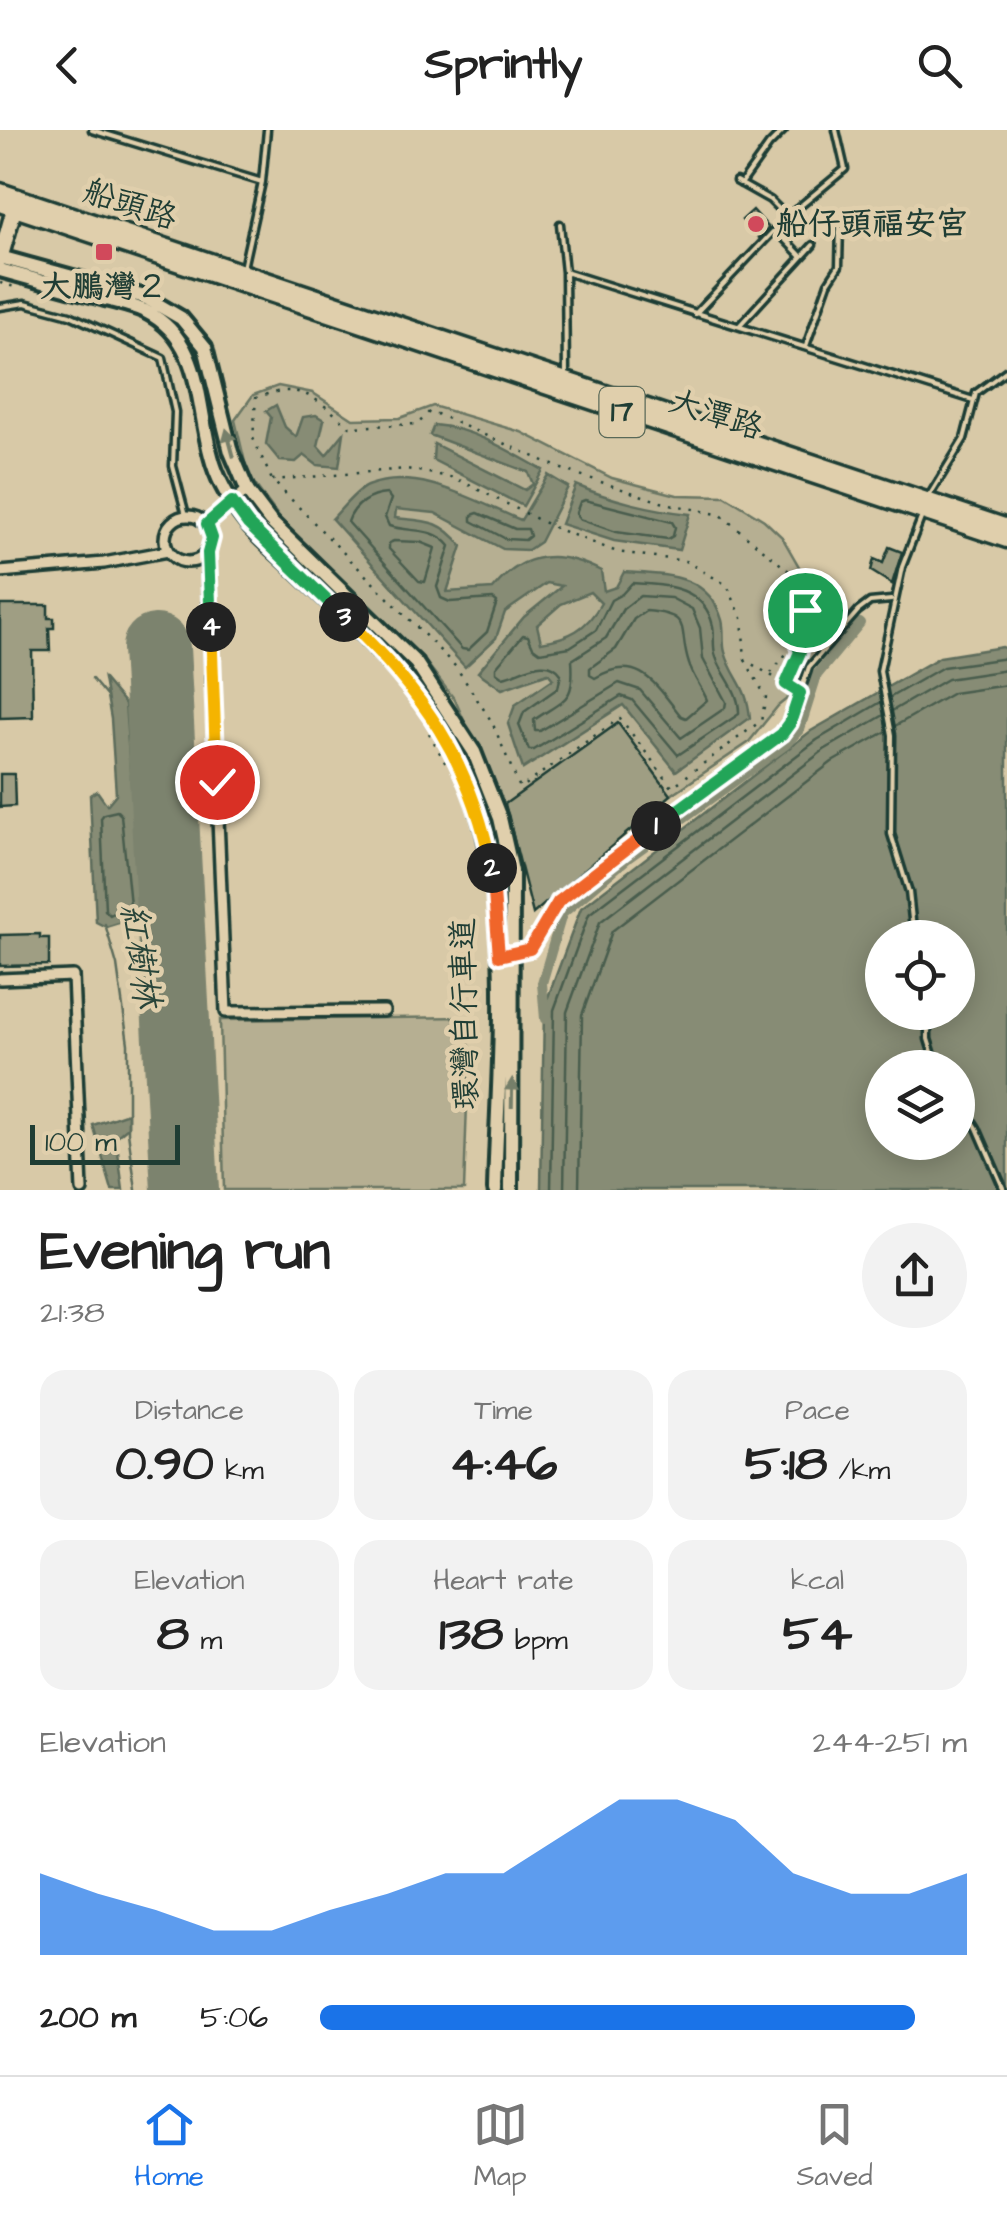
<!DOCTYPE html>
<html lang="en">
<head>
<meta charset="utf-8">
<style>
	:root { --surface:#fff; --page:#f2f2f2; --text:#222; --muted:#767676; --line:#e0e0e0; --accent:#1a73e8 }
	body { margin:0; font-family:"Architects Daughter","LXGW WenKai TC",sans-serif; background:var(--page); color:var(--text); height:100vh; display:flex; flex-direction:column; font-size:38px; white-space:nowrap }
	* { box-sizing:border-box; margin:0 }
	p { font-size:32px; color:var(--muted) }
	.icon { flex:none; width:55px; height:55px; fill:none; stroke:currentColor; stroke-width:2; stroke-linecap:round; stroke-linejoin:round }
	.map { position:relative; height:1060px; overflow:hidden }
	.panel { display:flex; flex-direction:column; background:var(--surface); flex:1 }
	.panel>* { flex:none }
	.fabs { position:absolute; left:865px; top:790px; display:grid; gap:20px }
	.fabs a { display:grid; place-items:center; width:110px; height:110px; border-radius:50%; background:var(--surface); box-shadow:0 5px 25px #0003; font-size:50px }
	.scale { position:absolute; left:30px; bottom:25px; width:150px; box-sizing:border-box; padding-left:10px; border:5px solid #1f3d34; border-top:0; font-size:28px; line-height:35px; white-space:nowrap; color:#1f3d34; -webkit-text-stroke:8px #e0cfac; paint-order:stroke }
	.pin { position:absolute; display:grid; place-items:center; width:85px; height:85px; color:#fff; margin:-42px; border:5px solid #fff; border-radius:50%; box-shadow:0 2px 10px #0007 }
	.km { position:absolute; width:50px; height:50px; margin:-25px; border-radius:50%; background:#222; color:#fff; font-size:28px; line-height:50px; text-align:center }
	.round { display:grid; place-items:center; flex:none; width:105px; height:105px; border-radius:52px; background:var(--page) }
	.head { display:flex; align-items:center; justify-content:space-between; height:170px; padding:0 40px }
	h1 { font-size:55px; font-weight:700; line-height:75px }
	.stats { display:grid; grid-template-columns:repeat(3,1fr); gap:15px; height:170px; padding:10px 40px }
	.stats div { display:grid; align-content:center; border-radius:25px; background:var(--page); text-align:center }
	.stats b { font-size:50px; font-weight:700 }
	.stats small { font-size:28px; font-weight:400 }
	.stats p { font-size:28px }
	.chart { height:280px; padding:20px 40px }
	.chart p { display:flex; justify-content:space-between }
	.chart svg { width:100%; height:180px; margin-top:10px; fill:var(--accent); opacity:.7 }
	ul { padding:0 40px; list-style:none; font-size:32px }
	li { display:grid; grid-template-columns:160px 120px 1fr; align-items:center; height:75px }
	li i { height:25px; border-radius:12px; background:var(--accent) }
	header { display:flex; justify-content:space-between; align-items:center; height:130px; padding:0 40px; background:var(--surface); font-size:45px; font-weight:700 }
	.tab-bar { display:flex; justify-content:space-around; align-items:center; height:140px; border-top:2px solid var(--line); background:var(--surface); font-size:28px; color:var(--muted) }
	.tab-bar a { display:grid; justify-items:center; gap:5px }
	.tab-bar .selected { color:var(--accent) }
	.map>svg:first-child { display:block }
</style>
</head>
<body>
<header><svg class="icon" aria-label="back" viewBox="0 0 24 24"><path d="M15 5l-7 7 7 7"/></svg>Sprintly<svg class="icon" aria-label="search" viewBox="0 0 24 24"><circle cx="10" cy="10" r="6"/><path d="M15 15l6 6"/></svg></header>
<div class="map">
<svg width="1007" height="1060" viewBox="0 0 1007 1060">
	<rect width="100%" height="100%" fill="#d8c9a7"/>
	<filter id="ink" filterUnits="userSpaceOnUse"><feTurbulence type="fractalNoise" baseFrequency=".01" numOctaves="2"/><feDisplacementMap in="SourceGraphic" scale="20" xChannelSelector="R" yChannelSelector="G"/><feConvolveMatrix kernelMatrix="1 2 1 2 8 2 1 2 1" color-interpolation-filters="sRGB"/></filter>
	<g filter="url(#ink)">
		<!-- green -->
		<path fill="#b6af92" stroke="#6a7663" stroke-width="2.5" d="M 278,256 L 313,263 L 353,289 L 400,288 L 433,276 L 521,302 L 612,348 L 677,365 L 725,366 L 764,390 L 782,407 L 801,440 L 845,495 L 818,544 L 778,576 L 748,613 L 671,665 L 618,594 L 502,677 L 455,570 L 422,527 L 287,398 L 248,345 L 235,290 L 253,265 Z
			M 470,887 L 464,1060 L 224,1060 L 220,890 Z"/>
		<!-- water -->
		<path fill="#878c75" stroke="#5d6c5b" stroke-width="2.5" fill-rule="evenodd" d="M 276,275 L 285,297 L 296,307 L 303,287 L 316,285 L 324,290 L 318,316 L 326,325 L 344,303 L 339,337 L 317,335 L 304,325 L 296,332 L 280,331 L 266,314 L 271,287 L 266,281 Z
			M 434,295 C 473,298 509,321 543,340 L 523,376 L 433,330 L 434,314 L 525,360 L 533,354 L 528,342 L 430,305 Z
			M 548,345 L 568,357 L 540,412 L 528,420 L 503,419 L 435,383 L 396,379 L 395,388 C 426,391 441,389 462,416 L 447,462 L 493,459 C 523,421 559,419 601,441 L 604,461 L 616,457 L 624,442 C 666,445 708,443 722,490 C 725,501 722,512 725,522 C 733,550 747,554 750,588 L 676,641 L 623,575 L 523,639 L 508,594 L 515,575 L 553,549 L 548,543 L 502,559 L 478,542 L 524,487 L 562,456 L 547,453 L 505,482 L 496,508 L 465,537 L 332,389 C 342,379 355,361 367,356 C 419,336 474,371 521,390 ZM 590,462 L 601,473 C 587,499 569,508 541,512 L 537,495 L 561,474 Z
			M 576,355 C 610,370 653,380 690,384 L 679,420 L 614,411 L 561,394 Z
			M 1002,517 L 1007,519 L 1007,1060 L 541,1060 L 544,878 L 581,778 L 811,601 L 940,527 ZM 882,808 L 958,808 L 958,882 L 882,882 ZM 882,938 L 958,938 L 958,1012 L 882,1012 Z
			M 104,549 L 125,574 L 141,786 L 106,797 L 96,792 L 90,665 L 97,661 L 107,675 L 116,664 L 111,589 Z
			M 128,983 L 128,997 L 116,1007 L 123,1060 L 112,1060 L 93,995 Z"/>
		<g fill="none" stroke-linecap="round" stroke-linejoin="round">
			<!-- shore -->
			<path stroke="#495d4e" stroke-width="2.5" d="M 387,364 L 391,369 L 385,387 L 389,396 C 411,403 434,396 450,416 L 437,457 L 441,468 L 450,472 L 493,469 L 497,472 L 487,502 L 468,520 L 462,519 L 348,392 C 354,374 370,365 387,364 Z
				M 585,370 L 672,392 L 675,397 L 673,406 L 668,409 L 616,402 L 579,389 L 576,383 L 580,372 Z
				M 478,383 L 515,399 L 528,399 L 530,406 L 525,410 L 506,409 L 472,391 L 472,385 Z
				M 394,411 L 420,412 L 435,418 L 425,452 L 419,451 L 389,419 L 389,413 Z
				M 632,453 C 666,455 704,456 713,496 C 715,506 712,517 716,527 C 723,547 740,561 739,584 L 678,625 L 632,570 L 621,566 L 534,620 L 529,620 L 519,595 L 524,582 L 558,558 L 561,544 C 547,524 523,542 503,547 L 496,542 L 496,537 L 523,505 L 528,506 L 533,517 L 540,522 L 570,517 L 596,500 L 611,470 L 622,464 Z
				M 640,466 L 671,468 L 692,479 L 700,498 L 703,529 L 726,572 L 725,578 L 681,608 L 640,560 L 619,553 L 540,601 L 535,601 L 534,590 C 566,568 575,571 572,530 L 606,508 L 623,479 Z
				M 646,481 C 695,485 677,499 689,534 C 693,547 702,558 707,570 L 686,588 L 681,586 C 656,555 639,522 595,548 L 590,545 L 590,538 L 616,519 L 634,489 Z
				M 889,568 L 943,537 L 1007,528
				M 892,581 L 947,549 L 1007,540
				M 895,596 L 953,563 L 1007,555
				M 117,681 L 121,685 L 130,775 L 110,785 L 105,780 L 101,688 L 104,684 Z
				M 551,1060 L 554,880 L 589,784 L 817,610 L 881,572
				M 564,1060 L 567,882 L 600,792 L 824,620 L 884,585
				M 579,1060 L 582,885 L 612,801 L 832,632 L 887,601"/>
			<!-- stream -->
			<path stroke="#5d6c5b" stroke-width="2.5" d="M 92,549 L 107,567
				M 105,794 L 117,835 L 128,914 L 128,1002 L 136,1060"/>
			<!-- canal -->
			<path stroke="#878c75" stroke-width="10" d="M 545,889 L 542,853 L 562,784 L 628,728 L 785,615 L 800,599 L 817,545 L 860,493"/>
			<!-- runway -->
			<path stroke="#7c836e" stroke-width="68" d="M 156,518 L 185,1060"/>
		</g>
		<!-- building -->
		<path fill="#9f9e83" stroke="#1f3d34" stroke-width="2.5" d="M 753,80 L 769,98 L 759,108 L 742,90 Z
			M 889,417 L 902,422 L 892,454 L 871,441 L 874,429 L 883,433 Z
			M 0,475 L 48,475 L 48,488 L 54,488 L 54,498 L 49,498 L 50,521 L 32,521 L 33,587 L 0,588 Z
			M 618,593 L 671,665 L 533,784 L 505,674 Z
			M 0,644 L 14,644 L 15,676 L 0,677 Z
			M 40,804 L 40,808 L 49,808 L 49,835 L 0,836 L 0,805 Z"/>
		<g fill="none" stroke-linecap="round" stroke-linejoin="round">
			<!-- lane casing -->
			<g stroke="#1f3d34" stroke-width="11">
				<path id="lane" d="M 92,0 L 262,52
					M 736,51 L 770,70 L 787,87
					M 741,54 L 769,15 L 784,0
					M 560,94 L 565,142 L 566,244
					M 775,99 L 801,126
					M 243,138 L 262,52 L 267,0
					M 565,142 L 973,270
					M 0,177 L 25,173 L 70,185 L 163,228 L 175,282 L 173,336 L 186,385
					M 695,184 L 787,87 L 845,39 L 836,0
					M 739,196 L 813,115
					M 806,216 L 828,153 L 839,136 L 840,95
					M 928,368 L 964,309 L 976,263 L 1007,240
					M 914,808 L 909,762 L 891,704 L 892,605 L 880,541 L 902,437 L 922,386
					M 514,824 L 530,819 L 557,772 L 782,603 L 790,593 L 809,537 L 858,481 L 870,472 L 891,470
					M 928,882 L 928,909 L 937,938
					M 958,968 L 977,998 L 1004,1060"/>
			</g>
			<!-- street casing -->
			<g stroke="#1f3d34" stroke-width="16">
				<path id="street" d="M165 409a23 23 0 1 1 46 0a23 23 0 1 1-46 0Z
					M 207,394 L 247,360
					M 207,423 L 226,882 L 384,881
					M 0,442 L 104,433 L 168,421
					M 0,849 L 73,846 L 82,1060"/>
			</g>
			<!-- secondary casing -->
			<g stroke="#1f3d34" stroke-width="20">
				<path id="secondary" d="M 0,127 L 145,167 L 181,188 L 205,217 L 231,322 L 248,362 L 270,391 L 416,533 L 474,622 L 500,688 L 512,741 L 511,1060
					M 0,140 C 34,149 68,159 102,168 C 116,172 132,175 145,181 C 203,210 196,273 211,326 C 217,350 231,373 246,392 C 260,410 279,424 295,440 C 337,480 380,519 417,563 C 527,698 499,898 495,1060"/>
			</g>
			<!-- primary casing -->
			<g stroke="#1f3d34" stroke-width="21">
				<path id="primary" d="M 0,61 L 1007,397
					M 0,74 L 1007,410
					M 0,129 L 16,72"/>
			</g>
			<!-- path -->
			<path stroke="#1f3d34" stroke-width="2.5" stroke-dasharray="2.5 8" stroke-linecap="butt" d="M 0,153 L 15,157
				M 272,350 L 407,339 L 455,348 L 555,398 L 617,422 L 685,431 L 727,455 L 742,488 L 745,530 L 794,559
				M 806,479 L 824,506
				M 745,530 L 766,567 L 761,591 L 672,657 L 620,588 L 520,658 L 492,592 L 456,537 L 272,350 L 253,308 L 256,268 C 301,250 317,269 350,297 L 418,294 L 430,281 L 562,339 L 661,372 L 721,385 L 790,442 L 805,479 L 793,515 L 771,543
				M 786,553 L 800,522 L 796,509
				M 429,603 L 447,636"/>
			<!-- lane -->
			<use href="#lane" stroke="#e0cfac" stroke-width="4"/>
			<!-- street -->
			<use href="#street" stroke="#e0cfac" stroke-width="9"/>
			<!-- secondary -->
			<use href="#secondary" stroke="#e0cfac" stroke-width="12"/>
			<!-- primary -->
			<use href="#primary" stroke="#e0cfac" stroke-width="14"/>
		</g>
		<!-- one-way arrows -->
		<defs><path id="oneway-solid" d="M-6-.8H1V-3.2L6.5 0L1 3.2V.8H-6Z" transform="scale(2.5)"/></defs>
		<g fill="#767f6a">
			<use href="#oneway-solid" transform="translate(230 313) rotate(-105)"/>
			<use href="#oneway-solid" transform="translate(512 963) rotate(-89)"/>
		</g>
	</g>
	<g fill="none" stroke-linecap="round" stroke-linejoin="round" filter="url(#ink)">
		<!-- split-1 casing -->
		<g stroke="#fff" stroke-width="20">
			<path id="split-1" d="M 656,696 L 782,604 L 790,593 L 800,563 L 786,554 L 800,522 L 795,508 L 805,480"/>
		</g>
		<!-- split-2 casing -->
		<g stroke="#fff" stroke-width="20">
			<path id="split-2" d="M 492,738 L 499,826 L 530,819 L 558,772 L 656,696"/>
		</g>
		<!-- split-3 casing -->
		<g stroke="#fff" stroke-width="20">
			<path id="split-3" d="M 344,487 C 423,562 470,629 492,738"/>
		</g>
		<!-- split-4 casing -->
		<g stroke="#fff" stroke-width="20">
			<path id="split-4" d="M 211,497 L 208,423 L 212,408 L 207,394 L 232,372 L 248,394 L 344,487"/>
		</g>
		<!-- split-5 casing -->
		<g stroke="#fff" stroke-width="20">
			<path id="split-5" d="M 211,497 L 217,652"/>
		</g>
		<!-- split-1 -->
		<use href="#split-1" stroke="#22a559" stroke-width="12"/>
		<!-- split-2 -->
		<use href="#split-2" stroke="#f0652b" stroke-width="12"/>
		<!-- split-3 -->
		<use href="#split-3" stroke="#f5b400" stroke-width="12"/>
		<!-- split-4 -->
		<use href="#split-4" stroke="#22a559" stroke-width="12"/>
		<!-- split-5 -->
		<use href="#split-5" stroke="#f5b400" stroke-width="12"/>
	</g>
	<!-- markers -->
	<g fill="#d1495b" stroke="#e0cfac" stroke-width="4">
		<circle cx="756" cy="94" r="10"/>
		<rect x="94" y="112" width="20" height="20" rx="5"/>
	</g>
	<g text-anchor="middle" dominant-baseline="central" stroke-width="9" stroke-linejoin="round" paint-order="stroke">
		<!-- shield labels -->
		<rect fill="#e0cfac" stroke="#596958" stroke-width="2.5" x="599.5" y="257" width="45" height="50" rx="8"/>
		<g font-size="30" font-weight="bold" fill="#1f3d34">
			<text x="622" y="282">17</text>
		</g>
		<!-- street labels -->
		<g font-size="32" fill="#1f3d34" stroke="#e0cfac">
			<text transform="translate(130 75) rotate(18)">船頭路</text>
			<text transform="translate(716 285) rotate(18)">大潭路</text>
			<text transform="translate(465 884) rotate(-91)">環灣自行車道</text>
		</g>
		<!-- poi labels -->
		<g font-size="32" font-weight="bold" fill="#1f3d34" stroke="#e0cfac" text-anchor="start">
			<text x="776" y="94">船仔頭福安宮</text>
			<text x="104" y="157" text-anchor="middle">大鵬灣２</text>
		</g>
		<!-- water labels -->
		<g font-size="35" font-style="italic" fill="#29453a" stroke="#e0cfac">
			<text transform="translate(140 826) rotate(82)">紅樹林</text>
		</g>
	</g>
</svg>
<div class="fabs">
<a><svg class="icon" aria-label="locate" viewBox="0 0 24 24"><circle cx="12" cy="12" r="6"/><path d="M12 2v4M12 18v4M2 12h4M18 12h4"/></svg></a>
<a><svg class="icon" aria-label="layers" viewBox="0 0 24 24"><path d="M12 4l9 5-9 5-9-5zM3 14l9 5 9-5"/></svg></a>
</div>
<div class="scale">100 m</div>
<div class="pin" style="left:805px;top:480px;background:#1e9e55"><svg class="icon" aria-label="arrive" viewBox="0 0 24 24"><path d="M6 21V4h12l-3 4 3 4H6"/></svg></div>
<div class="pin" style="left:217px;top:652px;background:#d93025"><svg class="icon" aria-label="check" viewBox="0 0 24 24"><path d="M5 12l5 5 9-10"/></svg></div>
<b class="km" style="left:656px;top:696px">1</b>
<b class="km" style="left:492px;top:738px">2</b>
<b class="km" style="left:344px;top:487px">3</b>
<b class="km" style="left:211px;top:497px">4</b>
</div>
<section class="panel">
<div class="head"><div><h1>Evening run</h1><p>21:38</p></div><a class="round"><svg class="icon" aria-label="share" viewBox="0 0 24 24"><path d="M12 15V3M7 8l5-5 5 5M5 13v7h14v-7"/></svg></a></div>
<div class="stats">
<div><p>Distance</p><b>0.90<small> km</small></b></div>
<div><p>Time</p><b>4:46</b></div>
<div><p>Pace</p><b>5:18<small> /km</small></b></div>
</div>
<div class="stats">
<div><p>Elevation</p><b>8<small> m</small></b></div>
<div><p>Heart rate</p><b>138<small> bpm</small></b></div>
<div><p>kcal</p><b>54</b></div>
</div>
<div class="chart"><p><span>Elevation</span>244–251 m</p>
<svg viewBox="0 0 160 44" preserveAspectRatio="none"><path d="M0 44V24L10 29L20 33L30 38L40 38L50 33L60 29L70 24L80 24L90 15L100 6L110 6L120 11L130 24L140 29L150 29L160 24V44z"/></svg>
</div>
<ul>
<li><b>200 m</b>5:06<i style="width:92%"></i></li>
</ul>
</section>
<nav class="tab-bar">
<a class="selected"><svg class="icon" aria-label="home" viewBox="0 0 24 24"><path d="M3 11l9-7 9 7M6 9v11h12V9"/></svg>Home</a>
<a><svg class="icon" aria-label="map" viewBox="0 0 24 24"><path d="M3 6l6-2 6 2 6-2v14l-6 2-6-2-6 2zM9 4v14M15 6v14"/></svg>Map</a>
<a><svg class="icon" aria-label="saved" viewBox="0 0 24 24"><path d="M7 4h10v16l-5-4-5 4z"/></svg>Saved</a>
</nav>
</body>
</html>
